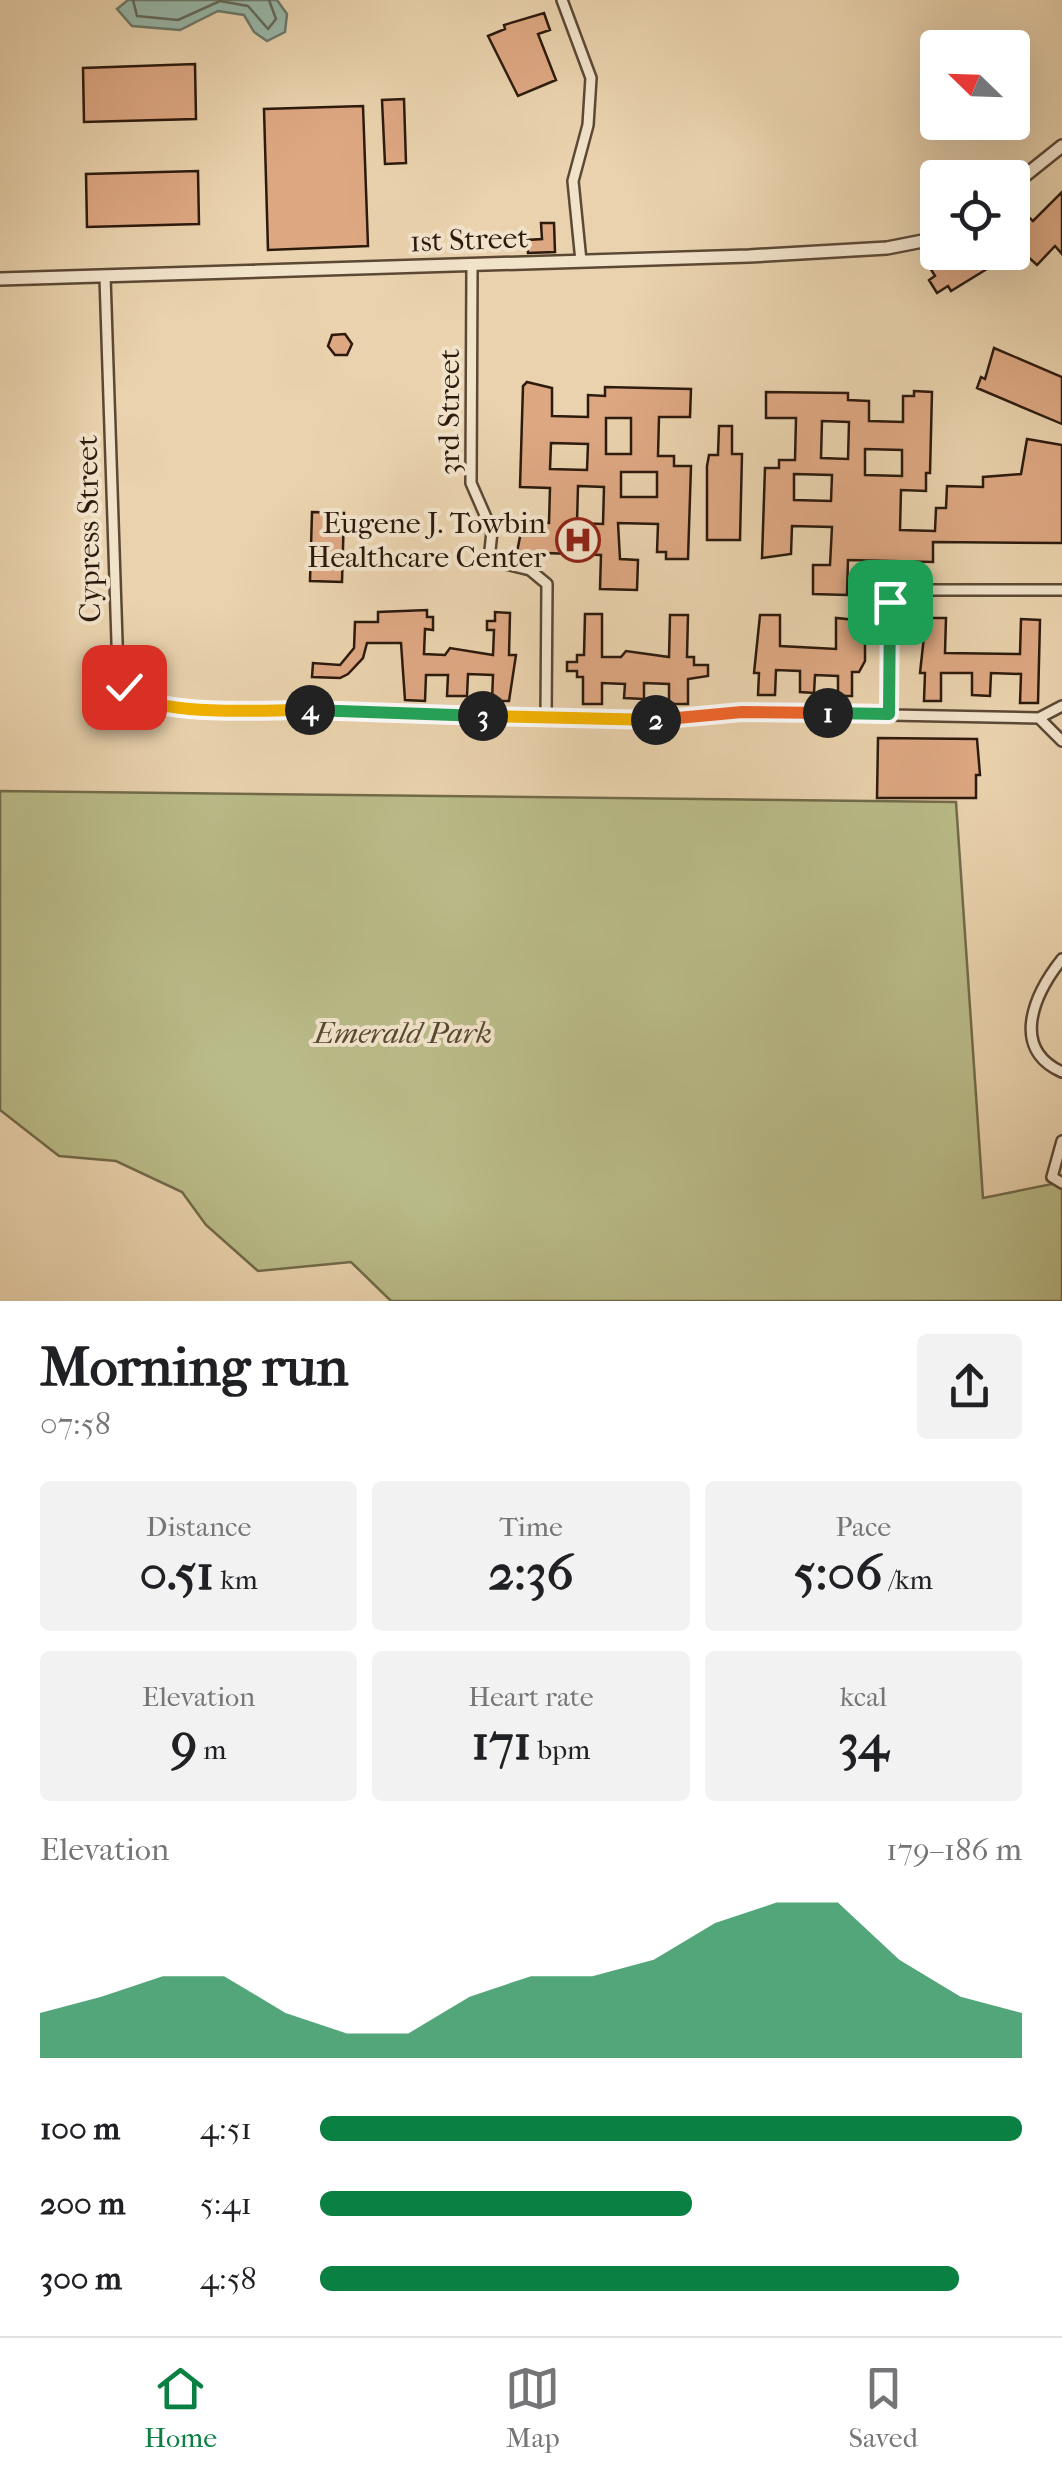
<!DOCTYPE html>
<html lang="en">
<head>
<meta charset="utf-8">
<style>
	:root { --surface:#fff; --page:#f2f2f2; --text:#202124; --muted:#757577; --line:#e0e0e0; --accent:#0b8043 }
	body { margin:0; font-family:"IM FELL French Canon",serif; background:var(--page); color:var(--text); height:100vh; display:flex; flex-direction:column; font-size:38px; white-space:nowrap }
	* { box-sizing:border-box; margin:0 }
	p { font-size:32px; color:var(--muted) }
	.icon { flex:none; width:55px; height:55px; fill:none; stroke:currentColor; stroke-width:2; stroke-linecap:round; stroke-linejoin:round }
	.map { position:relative; height:1301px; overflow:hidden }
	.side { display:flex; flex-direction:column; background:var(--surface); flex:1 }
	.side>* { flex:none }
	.needle { width:65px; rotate:293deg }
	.tools { position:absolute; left:920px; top:30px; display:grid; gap:20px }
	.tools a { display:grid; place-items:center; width:110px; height:110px; border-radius:10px; background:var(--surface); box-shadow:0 10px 40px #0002; font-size:50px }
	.pin { position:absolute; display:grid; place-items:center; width:85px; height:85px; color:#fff; margin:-42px; border-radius:20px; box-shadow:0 5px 15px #0006 }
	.km { position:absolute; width:50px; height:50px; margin:-25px; border-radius:50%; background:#222; color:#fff; font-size:28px; line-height:50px; text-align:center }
	.round { display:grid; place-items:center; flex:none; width:105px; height:105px; border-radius:10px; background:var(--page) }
	.overview { display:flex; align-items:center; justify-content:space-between; height:170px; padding:0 40px }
	h1 { font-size:55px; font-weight:700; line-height:75px }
	.stats { display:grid; grid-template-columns:repeat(3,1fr); gap:15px; height:170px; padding:10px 40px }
	.stats div { display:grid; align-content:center; border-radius:10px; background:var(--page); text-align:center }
	.stats b { font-size:50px; font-weight:700 }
	.stats small { font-size:28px; font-weight:400 }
	.stats p { font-size:28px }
	.chart { height:280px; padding:20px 40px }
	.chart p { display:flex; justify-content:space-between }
	.chart svg { width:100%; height:180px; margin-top:10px; fill:var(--accent); opacity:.7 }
	ul { padding:0 40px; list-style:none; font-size:32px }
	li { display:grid; grid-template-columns:160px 120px 1fr; align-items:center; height:75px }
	li i { height:25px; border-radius:12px; background:var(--accent) }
	.tabs { display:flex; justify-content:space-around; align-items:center; height:140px; border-top:2px solid var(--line); background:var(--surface); font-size:28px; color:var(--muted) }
	.tabs a { display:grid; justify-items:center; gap:5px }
	.tabs .on { color:var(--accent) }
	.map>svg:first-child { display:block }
</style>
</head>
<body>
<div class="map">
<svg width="1062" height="1301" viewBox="0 0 1062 1301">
	<rect width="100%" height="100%" fill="#e9d2ad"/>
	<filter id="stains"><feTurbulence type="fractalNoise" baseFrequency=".002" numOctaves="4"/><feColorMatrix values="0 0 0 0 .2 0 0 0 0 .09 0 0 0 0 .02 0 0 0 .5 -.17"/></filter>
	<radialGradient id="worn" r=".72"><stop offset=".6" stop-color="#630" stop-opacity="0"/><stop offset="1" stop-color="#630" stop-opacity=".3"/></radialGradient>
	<!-- green -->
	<path fill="#b9bb88" stroke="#726a4a" stroke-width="2.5" d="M 0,791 L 956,802 L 983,1198 L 1062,1182 L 1062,1301 L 391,1301 L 351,1262 L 258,1271 L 206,1225 L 182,1192 L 116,1161 L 59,1156 L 0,1110 Z"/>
	<!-- water -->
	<path fill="#97b8aa" stroke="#6c796b" stroke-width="2.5" d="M 128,0 L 277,0 L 287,14 L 285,32 L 267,41 L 254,32 L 244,15 L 218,11 L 180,30 L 132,26 L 117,9 Z"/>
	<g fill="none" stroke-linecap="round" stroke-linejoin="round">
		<!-- shore -->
		<path stroke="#62695c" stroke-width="2.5" d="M 133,0 L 137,16 L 178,20 L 220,1 L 248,6 L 268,29 L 276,19 L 269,0"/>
	</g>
	<!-- building -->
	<path fill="#dda782" stroke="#2c1a0d" stroke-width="2.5" fill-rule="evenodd" d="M 544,13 L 550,30 L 538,34 L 556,80 L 518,96 L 488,36 L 505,29 L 504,25 Z
		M 195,64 L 196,119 L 84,122 L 83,68 Z
		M 404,99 L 406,163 L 385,164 L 382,100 Z
		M 363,106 L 368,246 L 268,250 L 264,109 Z
		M 198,171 L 199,224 L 87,227 L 86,174 Z
		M 1062,192 L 1062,254 L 1055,246 L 1037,265 L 1025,254 L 1012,267 L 1008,256 L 951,291 L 948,286 L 937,293 L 929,280 L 935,276 L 927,263 L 944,252 L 1012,252 L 1017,220 L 1024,213 L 1033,221 Z
		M 541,223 L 554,223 L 555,252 L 528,253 L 527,240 L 542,239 Z
		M 345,334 L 352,344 L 347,355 L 335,355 L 328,346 L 332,335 Z
		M 994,348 L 1062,377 L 1062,424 L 977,388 L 981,377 L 985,379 Z
		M 527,382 L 552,388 L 552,416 L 588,417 L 588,395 L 605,396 L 605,387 L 691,389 L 690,417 L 659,417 L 658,456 L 674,456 L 674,466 L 691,466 L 688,559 L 666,559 L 666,552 L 657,552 L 658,524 L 618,523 L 620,559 L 638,560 L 637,590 L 600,589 L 601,555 L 517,552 L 523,522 L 549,523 L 550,488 L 520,487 L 523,386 ZM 606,418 L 631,418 L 631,454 L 606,454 ZM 551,443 L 588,444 L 587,470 L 550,469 ZM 621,472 L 657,472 L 657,497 L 621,497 ZM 578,486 L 604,487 L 603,524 L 577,523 Z
		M 914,391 L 932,392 L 930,473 L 926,473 L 926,491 L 901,490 L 900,530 L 935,531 L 936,508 L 946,508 L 947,486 L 983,487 L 983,477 L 1021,474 L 1027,439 L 1062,445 L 1062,543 L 933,542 L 933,562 L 848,560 L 847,595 L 813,594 L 813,565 L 830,565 L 832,527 L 792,526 L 791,554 L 762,558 L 765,468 L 779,468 L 779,460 L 795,460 L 796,418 L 766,418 L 766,392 L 848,393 L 848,400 L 869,401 L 869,421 L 903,422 L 903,396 L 914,396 ZM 822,421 L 849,422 L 848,459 L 821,458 ZM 865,449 L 902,450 L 902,476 L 865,475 ZM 794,474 L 832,475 L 831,501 L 794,500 Z
		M 719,426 L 732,426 L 732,454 L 742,454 L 740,540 L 707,540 L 707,466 L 709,455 L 718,455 Z
		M 312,512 L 344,513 L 342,582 L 310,581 Z
		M 427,610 L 427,617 L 433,617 L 433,630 L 425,629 L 424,654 L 445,655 L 450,648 L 493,655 L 494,630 L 487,630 L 487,621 L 495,621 L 495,612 L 510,613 L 509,655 L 516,655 L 509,701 L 492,701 L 493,675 L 468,674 L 467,696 L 447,696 L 448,675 L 426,675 L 425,701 L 405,700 L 401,643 L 367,643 L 363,658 L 348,674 L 340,678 L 312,677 L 313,663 L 340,665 L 354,648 L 355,622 L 378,622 L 378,612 Z
		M 585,614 L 602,614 L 602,657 L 621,657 L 626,651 L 669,657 L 670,615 L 688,615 L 687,657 L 694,657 L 694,665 L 708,665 L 708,676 L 688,679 L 688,704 L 669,704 L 669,684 L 644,683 L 644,699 L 624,698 L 625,684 L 602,683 L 602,704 L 583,704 L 583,677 L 577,677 L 577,671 L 567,671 L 567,662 L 577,662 L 577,655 L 584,655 Z
		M 760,615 L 780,615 L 780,646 L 818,648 L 836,649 L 836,618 L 865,621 L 865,661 L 859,672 L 852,672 L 852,696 L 838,696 L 838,676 L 815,675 L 814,693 L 800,692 L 800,671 L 776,670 L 775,695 L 758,695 L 759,673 L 754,673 Z
		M 926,618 L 946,618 L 945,653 L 1020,654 L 1021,619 L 1040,620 L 1038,703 L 1020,703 L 1021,674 L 991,673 L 990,696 L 972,695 L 972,673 L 941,673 L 941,701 L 924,701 L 925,673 L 920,673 Z
		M 878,738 L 977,739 L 980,775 L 976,775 L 976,798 L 877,798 Z"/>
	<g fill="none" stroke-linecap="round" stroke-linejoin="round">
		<!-- minor casing -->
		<g stroke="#5b4835" stroke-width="14">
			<path id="minor" d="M 562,0 L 591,78 L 588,125 L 573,181 L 581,261
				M 472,265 L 471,483 L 492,531 L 489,560 L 530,570 L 547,584 L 546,718
				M 105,277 L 118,672 C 125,695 141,703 163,707 L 660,720 L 741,712 L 1039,718 L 1062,706
				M 889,714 L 890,602 L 896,590 L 1062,590
				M 1039,718 L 1062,741
				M 1062,959 C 1035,993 1009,1048 1062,1072
				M 1062,1141 L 1052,1177 L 1062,1183"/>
		</g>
		<!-- tertiary casing -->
		<g stroke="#5b4835" stroke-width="16">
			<path id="tertiary" d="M 1012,186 L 1062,146
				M 0,279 L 749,256 L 887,248 L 938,238"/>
		</g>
		<!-- minor -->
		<use href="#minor" stroke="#f1e2ca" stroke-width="9"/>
		<!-- tertiary -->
		<use href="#tertiary" stroke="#f1e2ca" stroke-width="11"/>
	</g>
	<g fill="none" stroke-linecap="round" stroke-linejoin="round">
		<!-- split-1 casing -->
		<g stroke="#fff" stroke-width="20">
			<path id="split-1" d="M 828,713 L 889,714 L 890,602"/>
		</g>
		<!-- split-2 casing -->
		<g stroke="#fff" stroke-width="20">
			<path id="split-2" d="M 656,720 L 742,712 L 828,713"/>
		</g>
		<!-- split-3 casing -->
		<g stroke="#fff" stroke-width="20">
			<path id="split-3" d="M 483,716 L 656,720"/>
		</g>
		<!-- split-4 casing -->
		<g stroke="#fff" stroke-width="20">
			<path id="split-4" d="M 310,710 L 483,716"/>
		</g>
		<!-- split-5 casing -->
		<g stroke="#fff" stroke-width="20">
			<path id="split-5" d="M 124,687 C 154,720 264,709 310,710"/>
		</g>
		<!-- split-1 -->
		<use href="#split-1" stroke="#22a559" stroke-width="12"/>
		<!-- split-2 -->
		<use href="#split-2" stroke="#f0652b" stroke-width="12"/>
		<!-- split-3 -->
		<use href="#split-3" stroke="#f5b400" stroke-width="12"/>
		<!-- split-4 -->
		<use href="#split-4" stroke="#22a559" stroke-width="12"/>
		<!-- split-5 -->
		<use href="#split-5" stroke="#f5b400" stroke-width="12"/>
	</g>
	<!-- icons -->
	<defs>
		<g id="hospital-ring" transform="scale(2.25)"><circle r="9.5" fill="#f1e2ca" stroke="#8f2418" stroke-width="1.5"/><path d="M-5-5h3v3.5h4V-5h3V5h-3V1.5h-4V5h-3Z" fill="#8f2418"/></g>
	</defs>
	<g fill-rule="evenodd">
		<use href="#hospital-ring" x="578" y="540"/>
	</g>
	<g text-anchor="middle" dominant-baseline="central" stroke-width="8" stroke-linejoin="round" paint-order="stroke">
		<!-- street labels -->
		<g font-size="30" fill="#2c1a0d" stroke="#f1e2ca">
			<text transform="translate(469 240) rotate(-2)">1st Street</text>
			<text transform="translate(449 412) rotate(-90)">3rd Street</text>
			<text transform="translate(89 529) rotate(-91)">Cypress Street</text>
		</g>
		<!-- poi labels -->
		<g font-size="30" fill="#2c1a0d" stroke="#f1e2ca" text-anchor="end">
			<text x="546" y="523">Eugene J. Towbin<tspan x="546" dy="34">Healthcare Center</tspan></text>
		</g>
		<!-- park labels -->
		<g font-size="30" font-style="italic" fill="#564a32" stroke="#f1e2ca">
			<text x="403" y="1033">Emerald Park</text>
		</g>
	</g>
	<rect width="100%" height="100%" filter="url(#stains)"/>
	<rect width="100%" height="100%" fill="url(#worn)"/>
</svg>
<div class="tools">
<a><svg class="needle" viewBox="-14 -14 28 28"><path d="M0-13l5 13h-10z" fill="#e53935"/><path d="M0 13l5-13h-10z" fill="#757577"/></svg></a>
<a><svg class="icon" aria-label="locate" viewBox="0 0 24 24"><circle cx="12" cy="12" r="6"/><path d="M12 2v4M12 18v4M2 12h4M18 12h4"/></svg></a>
</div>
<div class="pin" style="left:890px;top:602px;background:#1e9e55"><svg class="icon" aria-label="arrive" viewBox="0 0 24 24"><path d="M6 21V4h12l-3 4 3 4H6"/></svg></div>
<div class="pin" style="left:124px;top:687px;background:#d93025"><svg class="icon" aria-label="check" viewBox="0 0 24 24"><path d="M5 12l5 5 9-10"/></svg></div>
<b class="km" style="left:828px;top:713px">1</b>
<b class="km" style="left:656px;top:720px">2</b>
<b class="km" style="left:483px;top:716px">3</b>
<b class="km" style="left:310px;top:710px">4</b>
</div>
<section class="side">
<div class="overview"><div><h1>Morning run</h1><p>07:58</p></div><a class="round"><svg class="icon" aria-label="share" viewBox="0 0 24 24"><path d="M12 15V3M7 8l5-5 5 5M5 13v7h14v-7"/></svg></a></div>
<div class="stats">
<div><p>Distance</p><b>0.51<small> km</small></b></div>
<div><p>Time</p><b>2:36</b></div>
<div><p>Pace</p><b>5:06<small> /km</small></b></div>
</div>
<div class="stats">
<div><p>Elevation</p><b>9<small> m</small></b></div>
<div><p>Heart rate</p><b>171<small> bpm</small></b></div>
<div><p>kcal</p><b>34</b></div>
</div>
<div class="chart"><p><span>Elevation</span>179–186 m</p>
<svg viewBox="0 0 160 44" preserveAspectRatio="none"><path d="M0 44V33L10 29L20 24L30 24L40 33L50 38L60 38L70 29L80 24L90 24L100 20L110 11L120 6L130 6L140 20L150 29L160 33V44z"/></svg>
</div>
<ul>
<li><b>100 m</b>4:51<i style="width:100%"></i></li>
<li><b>200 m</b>5:41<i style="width:53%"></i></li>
<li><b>300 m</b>4:58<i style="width:91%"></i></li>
</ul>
</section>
<nav class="tabs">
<a class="on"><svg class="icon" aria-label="home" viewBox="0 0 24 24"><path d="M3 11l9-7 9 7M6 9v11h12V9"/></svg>Home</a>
<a><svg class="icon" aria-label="map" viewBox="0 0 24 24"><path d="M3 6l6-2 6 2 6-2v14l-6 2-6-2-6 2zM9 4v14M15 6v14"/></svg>Map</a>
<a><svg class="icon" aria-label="saved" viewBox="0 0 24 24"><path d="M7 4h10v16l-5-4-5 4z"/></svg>Saved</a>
</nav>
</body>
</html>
